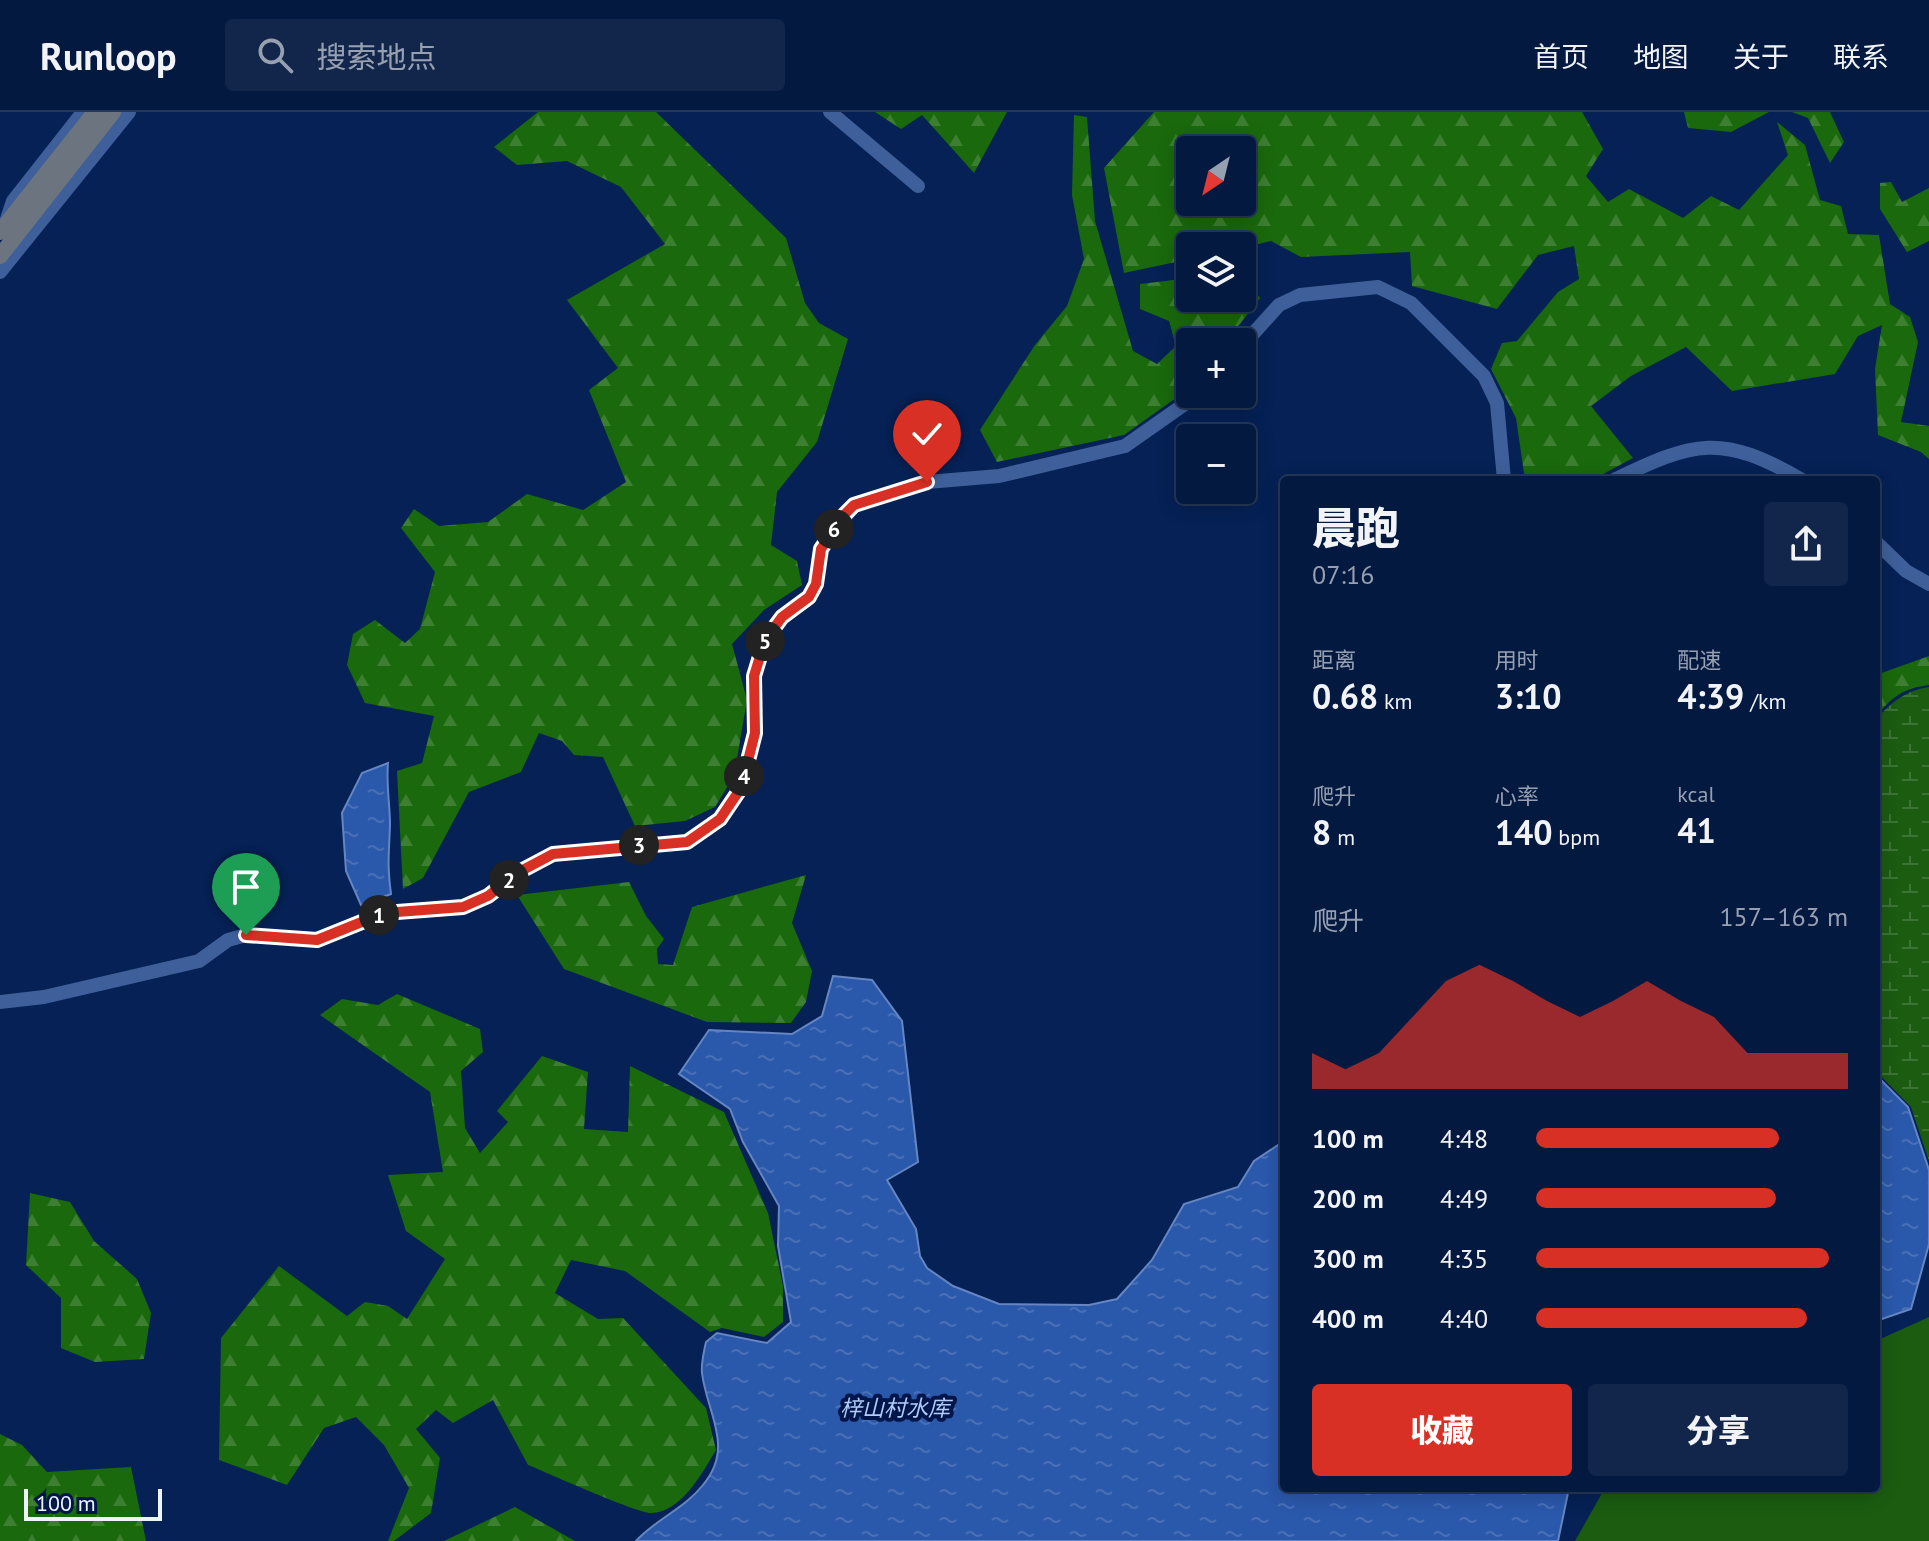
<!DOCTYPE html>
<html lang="zh">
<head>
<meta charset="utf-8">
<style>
	:root { --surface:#041940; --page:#12264b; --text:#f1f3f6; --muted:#97a0b1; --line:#253859; --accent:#d93025 }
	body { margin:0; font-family:"PT Sans","Noto Sans SC",sans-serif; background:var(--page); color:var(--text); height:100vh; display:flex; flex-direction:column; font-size:30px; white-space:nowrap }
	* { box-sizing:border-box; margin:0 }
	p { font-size:26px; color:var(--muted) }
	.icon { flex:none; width:44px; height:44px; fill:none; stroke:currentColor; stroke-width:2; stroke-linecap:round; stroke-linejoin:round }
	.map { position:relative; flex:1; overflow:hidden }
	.sheet { position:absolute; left:1280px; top:364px; width:600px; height:1016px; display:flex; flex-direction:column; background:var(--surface); border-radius:8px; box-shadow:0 4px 20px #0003,0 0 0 2px var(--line) }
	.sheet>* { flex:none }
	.needle { width:52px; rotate:215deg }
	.fabs { position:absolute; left:1176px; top:24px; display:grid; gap:16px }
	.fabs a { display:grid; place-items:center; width:80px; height:80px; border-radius:8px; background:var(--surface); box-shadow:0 4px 20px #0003,0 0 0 2px var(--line); font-size:40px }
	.scale { position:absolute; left:24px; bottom:20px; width:138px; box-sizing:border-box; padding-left:8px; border:4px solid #eff3fa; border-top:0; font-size:22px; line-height:28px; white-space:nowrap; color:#eff3fa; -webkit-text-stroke:6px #00164a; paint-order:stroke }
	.pin { position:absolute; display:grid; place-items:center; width:68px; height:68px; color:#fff; margin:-82px -34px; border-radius:50% 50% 50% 0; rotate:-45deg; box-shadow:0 0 8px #0007 }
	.pin .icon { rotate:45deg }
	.km { position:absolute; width:40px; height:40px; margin:-20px; border-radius:50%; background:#222; color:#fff; font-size:22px; line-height:40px; text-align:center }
	.round { display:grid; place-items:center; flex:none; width:84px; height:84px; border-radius:8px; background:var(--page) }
	.head { display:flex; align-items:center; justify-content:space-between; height:136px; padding:0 32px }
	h1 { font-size:44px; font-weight:800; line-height:60px }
	.stats { display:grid; grid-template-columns:repeat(3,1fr); gap:12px; height:136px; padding:8px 32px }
	.stats div { display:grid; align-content:center }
	.stats b { font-size:34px; font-weight:800 }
	.stats small { font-size:22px; font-weight:400 }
	.stats p { font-size:22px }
	.chart { height:224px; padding:16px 32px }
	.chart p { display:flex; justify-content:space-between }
	.chart svg { width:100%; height:144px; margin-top:8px; fill:var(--accent); opacity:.7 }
	.button { display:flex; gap:16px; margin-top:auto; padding:16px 32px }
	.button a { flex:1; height:92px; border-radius:8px; background:var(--accent); color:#fff; font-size:32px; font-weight:800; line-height:92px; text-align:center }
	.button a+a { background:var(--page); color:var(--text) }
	ul { padding:0 32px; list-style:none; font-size:26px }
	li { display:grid; grid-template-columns:128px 96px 1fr; align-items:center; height:60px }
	li i { height:20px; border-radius:10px; background:var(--accent) }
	header { display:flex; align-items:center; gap:48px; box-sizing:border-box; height:112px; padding:0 40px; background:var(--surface); border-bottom:2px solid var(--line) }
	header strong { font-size:38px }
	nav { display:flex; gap:44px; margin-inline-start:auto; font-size:28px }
	.search { width:560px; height:72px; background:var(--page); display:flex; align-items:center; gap:20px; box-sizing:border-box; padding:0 28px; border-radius:8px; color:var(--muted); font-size:30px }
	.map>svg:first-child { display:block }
</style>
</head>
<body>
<header>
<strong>Runloop</strong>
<div class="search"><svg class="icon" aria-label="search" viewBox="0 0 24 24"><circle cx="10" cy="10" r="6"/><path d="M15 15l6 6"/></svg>搜索地点</div>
<nav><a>首页</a><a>地图</a><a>关于</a><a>联系</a></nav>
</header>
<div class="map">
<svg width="1929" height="1429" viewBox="0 0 1929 1429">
	<defs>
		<pattern id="forest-firs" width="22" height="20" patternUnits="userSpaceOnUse" patternTransform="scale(2)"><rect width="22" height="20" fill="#1a690c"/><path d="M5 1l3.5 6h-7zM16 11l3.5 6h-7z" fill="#3c7f30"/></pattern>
		<pattern id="wetland-marsh" width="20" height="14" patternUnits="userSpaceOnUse" patternTransform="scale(2)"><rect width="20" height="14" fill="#1b5c11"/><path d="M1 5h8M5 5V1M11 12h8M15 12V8" fill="none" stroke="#3c7435"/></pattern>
		<pattern id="water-ripples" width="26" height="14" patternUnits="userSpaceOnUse" patternTransform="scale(2)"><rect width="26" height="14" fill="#2a58ab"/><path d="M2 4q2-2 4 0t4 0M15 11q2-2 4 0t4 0" fill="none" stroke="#4970b7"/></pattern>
	</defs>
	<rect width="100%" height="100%" fill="#052155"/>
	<!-- grass -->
	<path fill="#1b5c11" d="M 1929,1205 L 1929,1429 L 1575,1429 L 1605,1376 L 1876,1376 L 1876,1229 Z"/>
	<!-- forest -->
	<path fill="url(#forest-firs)" fill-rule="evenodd" d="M 538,0 L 656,0 L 786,126 L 805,191 L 819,211 L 848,227 L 817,330 L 777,380 L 771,433 L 797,449 L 802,473 L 764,498 L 732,532 L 747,588 L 734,664 L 715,695 L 685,709 L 635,714 L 603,645 L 574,643 L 562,629 L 539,621 L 521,660 L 469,680 L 423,766 L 403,777 L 397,659 L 422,651 L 434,604 L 365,591 L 347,553 L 353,522 L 375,508 L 405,531 L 420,517 L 435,460 L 401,416 L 414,397 L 439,414 L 488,410 L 527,382 L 583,398 L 626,370 L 589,278 L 618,256 L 567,188 L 665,132 L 621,75 L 567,49 L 517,53 L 494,35 Z
		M 875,0 L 1007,0 L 974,61 L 922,3 L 901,17 Z
		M 1154,0 L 1582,0 L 1603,37 L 1586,64 L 1608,90 L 1629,77 L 1683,106 L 1711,84 L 1739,98 L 1788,43 L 1777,10 L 1805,33 L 1820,88 L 1841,94 L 1848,122 L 1879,123 L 1890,192 L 1910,205 L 1918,230 L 1901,310 L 1929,314 L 1929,347 L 1921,340 L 1878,323 L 1875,257 L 1882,213 L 1858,224 L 1835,262 L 1732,279 L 1686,235 L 1631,264 L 1591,294 L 1633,346 L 1592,368 L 1525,368 L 1516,306 L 1491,257 L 1502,231 L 1517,229 L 1558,180 L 1579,167 L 1574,134 L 1538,143 L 1497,197 L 1412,174 L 1410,140 L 1301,145 L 1271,129 L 1242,136 L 1190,134 L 1190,147 L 1124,161 L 1104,56 ZM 1190,38 L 1242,38 L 1242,90 L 1190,90 Z
		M 1684,0 L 1769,0 L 1731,20 L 1688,16 Z
		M 1792,0 L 1830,0 L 1844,30 L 1830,51 L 1808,6 Z
		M 1074,3 L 1087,5 L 1095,109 L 1133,239 L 1157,252 L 1176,234 L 1169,209 L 1140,197 L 1140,172 L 1190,166 L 1190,186 L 1242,186 L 1242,166 L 1260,186 L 1226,230 L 1190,230 L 1190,276 L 1124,323 L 997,350 L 980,318 L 1035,233 L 1067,194 L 1084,147 L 1072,83 Z
		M 1891,70 L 1902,90 L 1929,76 L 1929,129 L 1907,140 L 1880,97 L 1880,71 Z
		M 1929,544 L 1929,573 C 1904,576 1891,585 1876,605 L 1876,563 Z
		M 806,763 L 792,811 L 812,859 L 806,890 L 791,911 L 707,910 L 564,857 L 517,783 L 629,770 L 646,804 L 664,827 L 657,837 L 658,852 L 673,853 L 692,795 Z
		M 397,882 L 480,917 L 483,940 L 461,959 L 465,1016 L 480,1041 L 508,1010 L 497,999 L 542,944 L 588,960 L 584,1017 L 628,1020 L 630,954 L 724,1000 L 768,1101 L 783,1174 L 783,1210 L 764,1225 L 722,1216 L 710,1220 L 625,1159 L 571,1148 L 555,1181 L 598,1207 L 623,1206 L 706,1296 L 716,1338 C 703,1360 681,1401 651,1401 C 636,1401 548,1361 528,1353 L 493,1288 L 453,1311 L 436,1298 L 416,1317 L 440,1346 L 431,1401 L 394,1429 L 388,1429 L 409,1376 L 384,1333 L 356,1305 L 324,1316 L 287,1373 L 219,1348 L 221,1226 L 279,1154 L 347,1204 L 365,1190 L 388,1194 L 407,1207 L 445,1147 L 406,1119 L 388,1063 L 443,1060 L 430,980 L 320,903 L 342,887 L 378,893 Z
		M 30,1081 L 70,1090 L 94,1129 L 137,1167 L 151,1201 L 144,1247 L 95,1250 L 61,1236 L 61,1186 L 26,1153 Z
		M 0,1322 L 22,1333 L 47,1360 L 131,1355 L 146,1429 L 0,1429 Z
		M 515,1395 L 575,1429 L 444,1429 Z"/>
	<!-- wetland -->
	<path fill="url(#wetland-marsh)" d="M 1929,575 L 1929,1049 L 1911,995 L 1876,959 L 1876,608 C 1891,590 1905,579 1929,575 Z"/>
	<!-- water -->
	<path fill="url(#water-ripples)" stroke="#6586c3" stroke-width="2" d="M 388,651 C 386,672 390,692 390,713 C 389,742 387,752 391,782 L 361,793 L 346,759 L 342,701 L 362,661 Z
		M 833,864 L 872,868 L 902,909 L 918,1050 L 887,1068 L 916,1117 L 920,1144 L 927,1156 L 953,1174 L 999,1192 L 1089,1193 L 1117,1187 L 1152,1148 L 1184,1092 L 1238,1075 L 1254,1049 L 1284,1029 L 1284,1376 L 1569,1376 L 1558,1429 L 636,1429 C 656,1407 684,1397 703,1373 C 735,1335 707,1302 702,1261 C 701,1251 704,1239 706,1230 L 717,1221 L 767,1231 L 791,1210 L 778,1134 L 779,1094 L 743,1030 L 730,997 L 679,962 L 709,918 L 792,922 L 822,904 Z
		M 1876,963 L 1908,995 L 1929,1058 L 1929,1132 L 1911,1197 L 1876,1209 Z"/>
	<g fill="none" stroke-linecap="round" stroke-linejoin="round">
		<!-- tertiary -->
		<path stroke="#3e5f99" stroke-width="14" d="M 830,0 L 918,74
			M 7,107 L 13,89 L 83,0
			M 0,160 L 129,0
			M 1242,234 L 1279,193 L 1300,183 L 1378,175 L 1411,191 L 1484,264 L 1497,291 L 1504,368
			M 1614,368 C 1695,329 1721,321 1802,368
			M 1876,430 L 1906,459 L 1929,472
			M 0,890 L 44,885 L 199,849 L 228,828 L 246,823 L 317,828 L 384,801 L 463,795 L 488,784 L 519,760 L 553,742 L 687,730 L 720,707 L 741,676 L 755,621 L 754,564 L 765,528 L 782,505 L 809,485 L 816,472 L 821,437 L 854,393 L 927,370 L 999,364 L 1125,334 L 1199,282"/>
		<!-- secondary -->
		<path stroke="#6c757f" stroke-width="16" d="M 0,120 L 95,0
			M 0,144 L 113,0"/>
	</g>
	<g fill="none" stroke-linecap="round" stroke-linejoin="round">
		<!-- route casing -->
		<g stroke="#fff" stroke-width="16">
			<path id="route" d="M 246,823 L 317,828 L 384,801 L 463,795 L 488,784 L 519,760 L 553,742 L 687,730 L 720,707 L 741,676 L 755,621 L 754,564 L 765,528 L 782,505 L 809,485 L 816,472 L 821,437 L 843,404 L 854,393 L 927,370"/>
		</g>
		<!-- route -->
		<use href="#route" stroke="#d93025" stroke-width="10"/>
	</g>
	<g text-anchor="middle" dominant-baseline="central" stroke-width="8" stroke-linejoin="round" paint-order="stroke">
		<!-- water labels -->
		<g font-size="22" font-style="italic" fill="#b2ccf9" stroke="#00164a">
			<text x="895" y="1296">梓山村水库</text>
		</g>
	</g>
</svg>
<div class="fabs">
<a><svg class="needle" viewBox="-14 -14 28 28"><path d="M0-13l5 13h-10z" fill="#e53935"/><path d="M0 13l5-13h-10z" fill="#97a0b1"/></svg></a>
<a><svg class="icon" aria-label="layers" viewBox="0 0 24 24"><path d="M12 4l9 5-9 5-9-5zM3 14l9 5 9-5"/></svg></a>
<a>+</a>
<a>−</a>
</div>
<div class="scale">100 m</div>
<div class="pin" style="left:246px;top:823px;background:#1e9e55"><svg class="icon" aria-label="arrive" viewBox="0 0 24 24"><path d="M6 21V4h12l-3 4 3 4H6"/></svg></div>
<div class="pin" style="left:927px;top:370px;background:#d93025"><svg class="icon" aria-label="check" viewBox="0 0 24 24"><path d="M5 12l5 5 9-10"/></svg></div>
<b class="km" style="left:379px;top:803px">1</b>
<b class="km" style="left:509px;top:768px">2</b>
<b class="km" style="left:639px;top:733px">3</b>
<b class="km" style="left:744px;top:664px">4</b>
<b class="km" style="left:765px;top:529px">5</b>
<b class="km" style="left:834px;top:417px">6</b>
<section class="sheet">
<div class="head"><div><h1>晨跑</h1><p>07:16</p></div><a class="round"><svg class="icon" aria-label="share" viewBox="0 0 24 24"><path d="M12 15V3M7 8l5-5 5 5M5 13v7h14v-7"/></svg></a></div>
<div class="stats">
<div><p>距离</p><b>0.68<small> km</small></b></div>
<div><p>用时</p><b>3:10</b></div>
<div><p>配速</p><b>4:39<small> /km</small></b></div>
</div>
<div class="stats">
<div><p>爬升</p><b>8<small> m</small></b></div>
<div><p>心率</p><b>140<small> bpm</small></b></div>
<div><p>kcal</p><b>41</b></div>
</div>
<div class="chart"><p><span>爬升</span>157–163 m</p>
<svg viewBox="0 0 160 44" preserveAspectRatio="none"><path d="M0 44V33L10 38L20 33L30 22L40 11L50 6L60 11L70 17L80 22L90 17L100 11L110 17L120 22L130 33L140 33L150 33L160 33V44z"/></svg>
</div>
<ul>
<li><b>100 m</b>4:48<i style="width:78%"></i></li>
<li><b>200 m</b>4:49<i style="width:77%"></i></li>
<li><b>300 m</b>4:35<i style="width:94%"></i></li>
<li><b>400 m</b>4:40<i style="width:87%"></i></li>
</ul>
<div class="button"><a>收藏</a><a>分享</a></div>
</section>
</div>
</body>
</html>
